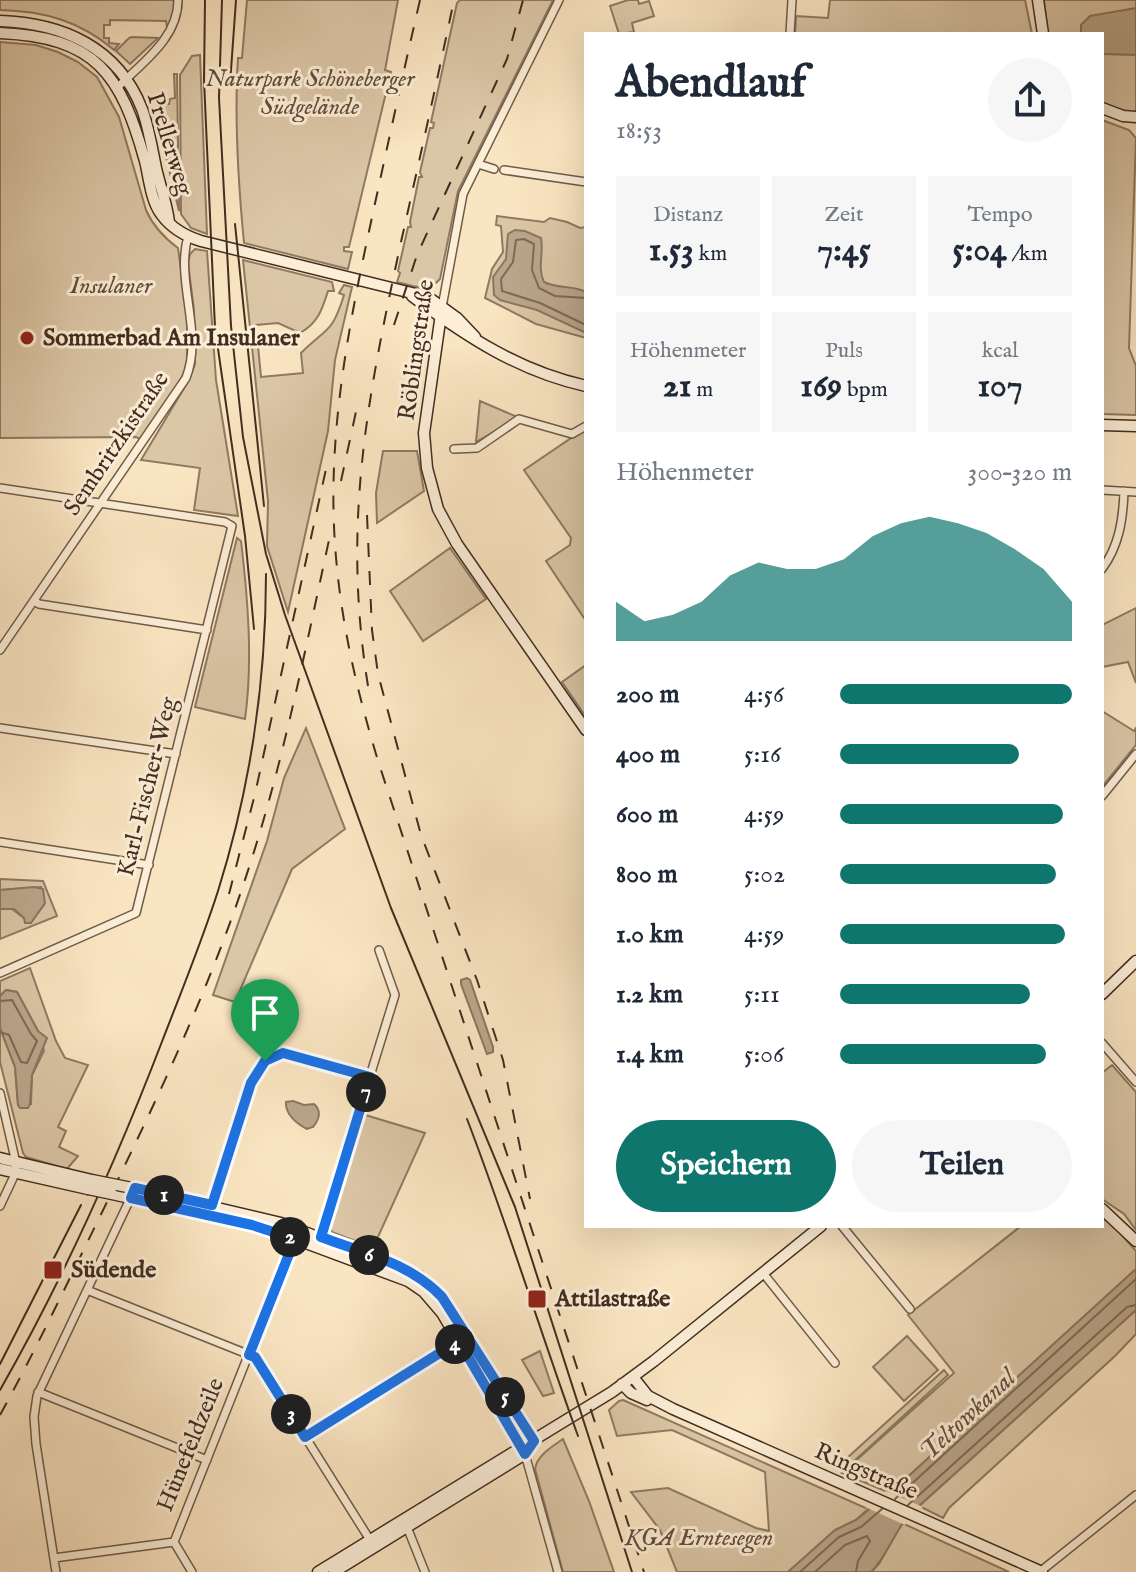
<!DOCTYPE html>
<html lang="de">
<head>
<meta charset="utf-8">
<style>
	:root { --surface:#fff; --page:#f6f6f7; --text:#1f2937; --muted:#747a83; --accent:#0f766e }
	body { margin:0; font-family:"IM FELL English",serif; background:var(--page); color:var(--text); height:100vh; display:flex; flex-direction:column; font-size:30px; white-space:nowrap }
	* { box-sizing:border-box; margin:0 }
	p { font-size:26px; color:var(--muted) }
	.icon { flex:none; width:44px; height:44px; fill:none; stroke:currentColor; stroke-width:2; stroke-linecap:round; stroke-linejoin:round }
	.map { position:relative; flex:1; overflow:hidden }
	.drawer { position:absolute; left:584px; top:32px; width:520px; height:1196px; display:flex; flex-direction:column; background:var(--surface); border-radius:0px; box-shadow:0 8px 32px #0002 }
	.drawer>* { flex:none }
	.pin { position:absolute; display:grid; place-items:center; width:68px; height:68px; color:#fff; margin:-82px -34px; border-radius:50% 50% 50% 0; rotate:-45deg; box-shadow:0 0 8px #0007 }
	.pin .icon { rotate:45deg }
	.km { position:absolute; width:40px; height:40px; margin:-20px; border-radius:50%; background:#222; color:#fff; font-size:22px; line-height:40px; text-align:center }
	.round { display:grid; place-items:center; flex:none; width:84px; height:84px; border-radius:42px; background:var(--page) }
	.headline { display:flex; align-items:center; justify-content:space-between; height:136px; padding:0 32px }
	h1 { font-size:44px; font-weight:700; line-height:60px }
	.stats { display:grid; grid-template-columns:repeat(3,1fr); gap:12px; height:136px; padding:8px 32px }
	.stats div { display:grid; align-content:center; border-radius:0px; background:var(--page); text-align:center }
	.stats b { font-size:34px; font-weight:700 }
	.stats small { font-size:22px; font-weight:400 }
	.stats p { font-size:22px }
	.chart { height:224px; padding:16px 32px }
	.chart p { display:flex; justify-content:space-between }
	.chart svg { width:100%; height:144px; margin-top:8px; fill:var(--accent); opacity:.7 }
	.cta { display:flex; gap:16px; margin-top:auto; padding:16px 32px }
	.cta a { flex:1; height:92px; border-radius:48px; background:var(--accent); color:#fff; font-size:32px; font-weight:700; line-height:92px; text-align:center }
	.cta a+a { background:var(--page); color:var(--text) }
	ul { padding:0 32px; list-style:none; font-size:26px }
	li { display:grid; grid-template-columns:128px 96px 1fr; align-items:center; height:60px }
	li i { height:20px; border-radius:10px; background:var(--accent) }
	.map>svg:first-child { display:block }
</style>
</head>
<body>
<div class="map">
<svg width="1136" height="1572" viewBox="0 0 1136 1572">
	<rect width="100%" height="100%" fill="#fae5c2"/>
	<filter id="stains"><feTurbulence type="fractalNoise" baseFrequency=".0025" numOctaves="4"/><feColorMatrix values="0 0 0 0 .2 0 0 0 0 .09 0 0 0 0 .02 0 0 0 .5 -.17"/></filter>
	<radialGradient id="worn" r=".72"><stop offset=".6" stop-color="#630" stop-opacity="0"/><stop offset="1" stop-color="#630" stop-opacity=".3"/></radialGradient>
	<!-- green -->
	<path fill="#dbc6a6" stroke="#8e7a63" stroke-width="2" d="M 0,0 L 176,0 L 171,26 L 167,27 L 166,21 L 110,20 L 110,25 L 104,25 L 104,38 L 109,38 L 109,43 L 119,44 L 114,50 C 80,21 44,11 0,10 Z
		M 247,0 L 398,0 L 385,70 L 391,72 L 349,247 L 344,247 L 344,251 L 352,252 L 348,269 L 244,243 C 238,181 234,120 238,58 L 242,58 Z
		M 460,0 L 553,0 L 458,191 L 440,279 C 428,293 413,286 397,282 L 400,273 L 398,271 L 408,227 L 411,227 L 410,222 L 419,177 L 422,177 L 420,172 L 430,128 L 433,128 L 434,123 L 431,122 L 457,3 Z
		M 628,0 L 638,0 L 639,4 L 649,1 L 654,16 L 632,23 L 634,32 L 619,34 L 610,6 Z
		M 830,0 L 1025,0 L 1032,34 L 795,34 L 796,16 L 828,18 Z
		M 1044,0 L 1136,0 L 1136,114 L 1102,104 L 1102,34 L 1048,34 Z
		M 129,38 L 132,37 L 158,38 L 130,64 L 116,51 Z
		M 0,42 L 36,45 L 58,52 L 78,62 L 97,77 L 119,117 L 146,210 C 153,226 163,237 178,248 L 187,313 L 187,364 L 179,384 L 140,439 L 136,437 L 0,438 Z
		M 200,55 L 207,234 L 191,228 L 181,214 L 180,75 L 192,56 Z
		M 174,74 L 177,74 L 179,211 L 155,111 L 158,104 L 169,104 L 170,99 L 175,98 Z
		M 1102,120 L 1129,130 L 1136,138 L 1129,348 L 1136,366 L 1136,415 L 1102,414 Z
		M 497,216 L 544,222 L 550,218 L 567,222 L 580,228 L 586,227 L 586,338 L 536,324 L 485,298 L 492,269 L 503,252 L 501,226 L 496,225 Z
		M 195,249 L 207,251 L 216,380 L 238,516 L 194,510 L 200,468 L 141,460 L 189,380 L 195,364 L 194,310 L 188,263 L 190,254 Z
		M 243,260 L 332,282 L 334,291 L 328,291 C 322,310 318,323 300,333 L 278,323 L 256,325 L 261,377 L 303,373 L 301,353 C 327,327 332,334 344,295 L 339,293 L 344,285 L 352,287 L 335,360 L 328,431 L 288,612 L 267,546 L 268,501 Z
		M 480,401 L 515,416 L 513,421 L 476,442 Z
		M 586,428 L 586,621 L 546,561 L 570,545 L 571,538 L 524,470 Z
		M 383,451 L 417,451 L 424,491 L 377,523 L 376,493 Z
		M 237,538 L 241,541 C 248,600 253,662 245,719 L 195,707 Z
		M 450,548 L 486,599 L 423,641 L 390,591 Z
		M 1136,608 L 1136,683 L 1128,662 L 1102,667 L 1102,625 Z
		M 586,665 L 586,717 L 562,682 Z
		M 1102,711 L 1134,731 L 1136,728 L 1136,745 L 1102,787 Z
		M 306,728 L 345,829 L 292,869 L 235,1002 L 213,995 L 267,841 L 284,778 Z
		M 0,879 L 43,881 L 57,916 L 0,939 L 0,909 L 12,909 L 24,918 L 33,919 L 44,905 L 41,887 L 0,890 Z
		M 30,968 L 56,1041 L 65,1058 L 88,1065 L 58,1127 L 66,1131 L 59,1147 L 78,1156 L 67,1169 L 26,1157 L 23,1153 L 0,1062 L 0,1028 L 15,1067 L 18,1105 L 31,1104 L 32,1075 L 44,1051 L 38,1031 L 17,992 L 6,990 L 0,996 L 0,981 Z
		M 1112,1065 L 1136,1092 L 1136,1230 L 1124,1214 L 1102,1199 L 1102,1073 Z
		M 362,1114 L 425,1133 L 373,1248 L 332,1232 L 328,1223 Z
		M 1102,1218 L 1113,1225 L 1136,1251 L 1136,1269 L 890,1493 L 842,1473 L 954,1373 L 908,1315 L 1021,1226 L 1102,1226 Z
		M 1136,1310 L 1136,1334 L 1115,1356 L 949,1508 L 943,1518 L 919,1506 Z
		M 907,1336 L 938,1370 L 904,1401 L 873,1367 Z
		M 540,1351 L 554,1393 L 543,1396 L 522,1360 Z
		M 944,1370 L 948,1375 L 852,1463 L 847,1458 Z
		M 623,1400 L 868,1509 L 856,1520 L 835,1530 L 788,1572 L 677,1572 L 660,1530 L 631,1492 L 668,1488 L 756,1528 L 769,1531 L 765,1472 L 672,1430 L 617,1436 L 609,1410 L 619,1401 Z
		M 563,1439 L 589,1501 L 614,1572 L 563,1572 L 535,1469 C 537,1455 553,1446 563,1439 Z
		M 902,1523 L 1009,1572 L 871,1572 L 879,1564 Z"/>
	<!-- water -->
	<path fill="#bba68b" stroke="#8b7660" stroke-width="2" d="M 1136,8 L 1136,55 L 1102,54 L 1102,34 L 1081,34 L 1081,25 L 1090,16 Z
		M 515,230 L 525,231 L 541,238 C 544,254 537,267 544,282 C 558,289 573,285 586,292 L 586,333 L 537,310 L 500,300 L 494,295 L 493,277 L 506,259 L 508,234 Z
		M 34,887 L 43,889 L 45,903 L 31,923 L 25,923 L 24,918 L 14,909 L 0,909 L 0,890 Z
		M 467,978 L 470,980 L 493,1047 L 493,1052 L 487,1054 L 461,984 L 461,980 Z
		M 6,990 L 17,992 L 38,1031 L 47,1038 L 32,1075 L 30,1104 L 28,1108 L 20,1108 L 18,1105 L 15,1067 L 0,1028 L 0,996 Z
		M 293,1101 L 304,1105 L 314,1104 C 322,1111 319,1120 313,1127 L 307,1129 C 297,1124 285,1114 286,1102 Z
		M 1136,1269 L 1136,1310 L 909,1515 C 894,1532 887,1557 871,1572 L 788,1572 L 835,1530 L 856,1520 L 890,1493 Z"/>
	<!-- pier -->
	<path fill="#fae5c2" d="M 886,1491 L 923,1507 L 905,1525 L 865,1507 Z"/>
	<g fill="none" stroke-linecap="round" stroke-linejoin="round">
		<!-- shore -->
		<path stroke="#7e6a56" stroke-width="2" d="M 586,298 L 555,296 L 539,288 L 532,270 L 534,244 L 524,239 L 516,240 L 513,262 L 501,279 L 502,291 L 540,303 L 586,325
			M 0,1001 L 12,1000 L 31,1034 L 37,1041 L 27,1063 L 21,1062 L 9,1035 L 0,1032
			M 895,1499 L 1136,1279
			M 908,1505 L 1127,1307 L 1136,1305
			M 800,1572 L 839,1537 L 861,1527 L 882,1509
			M 815,1572 L 845,1545 L 867,1536 L 870,1541 L 858,1561 L 856,1572"/>
		<!-- street casing -->
		<g stroke="#705b48" stroke-width="10">
			<path id="street" d="M 790,34 L 792,0
				M 118,87 C 143,62 178,38 178,0
				M 478,164 L 494,169
				M 504,170 L 586,182
				M 442,307 L 463,194 L 559,0
				M 454,449 L 477,448 L 519,419 L 572,434 L 586,426
				M 0,488 L 225,522 L 232,526 L 136,913 L 0,973
				M 1102,490 L 1136,492
				M 1102,569 C 1119,546 1123,520 1124,491
				M 34,601 L 39,604 L 207,630
				M 0,650 L 186,378 C 204,332 175,282 188,236
				M 0,728 L 176,754
				M 1102,796 L 1136,754
				M 0,842 L 149,865
				M 1102,1043 L 1136,1082
				M 0,1093 L 16,1163 L 15,1174 L 0,1206
				M 211,1209 C 219,1179 246,1073 268,1058 C 275,1053 284,1053 292,1053 L 370,1077
				M 842,1226 L 910,1309
				M 319,1241 L 395,995 L 379,950
				M 763,1273 L 835,1363
				M 87,1290 L 255,1357 L 370,1540
				M 38,1392 L 207,1460
				M 305,1437 L 462,1339
				M 525,1454 L 558,1572
				M 407,1527 L 425,1572
				M 174,1542 L 296,1235
				M 174,1542 L 192,1572
				M 54,1558 L 174,1542
				M 1041,1571 L 1136,1495
				M 56,1572 L 36,1444 L 34,1417 L 37,1396 L 131,1197"/>
		</g>
		<!-- secondary casing -->
		<g stroke="#422d20" stroke-width="13">
			<path id="secondary" d="M 1038,0 L 1043,34
				M 0,21 C 62,23 118,47 142,109 C 149,128 152,149 156,168 C 160,186 167,204 169,222
				M 0,33 C 96,37 121,74 145,161 C 149,177 151,201 161,214 C 171,228 185,236 201,241 L 428,297 L 457,318 L 475,337
				M 1102,108 L 1123,116 L 1136,117
				M 412,296 C 467,337 519,371 586,386
				M 442,307 L 424,433 L 427,468 L 438,509 L 457,544 L 586,730
				M 1102,425 L 1136,426
				M 1102,994 L 1136,961
				M 0,1158 L 92,1180
				M 0,1169 L 88,1189
				M 132,1188 L 281,1223 L 419,1276 L 442,1297 L 534,1441
				M 112,1194 L 252,1225 L 295,1239 L 408,1281 L 424,1292 L 442,1313 L 525,1454
				M 1102,1209 L 1136,1241
				M 633,1377 L 648,1396 L 673,1409 L 1042,1572
				M 622,1384 L 631,1393 L 647,1400
				M 318,1572 L 612,1392 L 654,1361 L 821,1226
				M 334,1572 L 525,1454 L 529,1449"/>
		</g>
		<!-- street -->
		<use href="#street" stroke="#fceed7" stroke-width="7"/>
		<!-- secondary -->
		<use href="#secondary" stroke="#fceed7" stroke-width="10"/>
		<!-- tram -->
		<path stroke="#422d20" stroke-width="2" d="M 205,0 L 204,80 L 215,328 L 245,536 L 254,629
			M 222,0 L 219,98 L 231,326 L 243,437 L 266,554 L 285,615 L 391,908 L 515,1207 L 632,1572
			M 230,84 L 236,0
			M 235,224 L 264,506
			M 467,1119 C 507,1223 540,1331 578,1436
			M 0,1364 L 81,1205
			M 0,1390 C 64,1278 117,1159 163,1039 C 182,990 202,941 218,891 C 250,789 266,681 266,574"/>
		<!-- rail -->
		<path stroke="#422d20" stroke-width="2" stroke-dasharray="14 14" stroke-linecap="butt" d="M 420,0 C 404,69 389,139 374,208 C 350,319 327,430 335,544 C 340,620 357,692 379,764 L 644,1572
			M 394,325 L 417,255 L 507,59 L 523,0
			M 341,481 L 357,407
			M 367,515 L 372,630 L 378,674 L 421,835 L 477,980 L 503,1060 L 530,1199
			M 368,686 C 342,525 367,399 401,242 C 419,162 437,81 454,0
			M 229,894 L 255,794 L 326,469
			M 0,1415 C 39,1344 73,1271 109,1198 C 163,1087 215,976 252,858 C 285,754 306,646 329,540"/>
		<!-- secondary-bridge casing -->
		<g stroke="#422d20" stroke-width="13" stroke-linecap="butt">
			<path id="secondary-bridge" d="M 92,1180 L 132,1188
				M 88,1189 L 112,1194"/>
		</g>
		<!-- secondary-bridge -->
		<use href="#secondary-bridge" stroke="#fceed7" stroke-width="10"/>
	</g>
	<g fill="none" stroke-linecap="round" stroke-linejoin="round">
		<!-- route casing -->
		<g stroke="#fff" stroke-width="16">
			<path id="route" d="M 283,1053 L 370,1077 L 321,1237 C 363,1253 410,1263 442,1297 L 534,1441 L 525,1454 L 459,1341 L 305,1437 L 255,1357 L 249,1355 L 295,1239 L 252,1225 L 131,1198 L 135,1188 L 212,1205 L 251,1083 L 265,1061 Z"/>
		</g>
		<!-- route -->
		<use href="#route" stroke="#1a73e8" stroke-width="10"/>
	</g>
	<!-- markers -->
	<g fill="#8f2418" stroke="#fceed7" stroke-width="3">
		<circle cx="27" cy="338" r="8"/>
		<rect x="43" y="1260" width="20" height="20" rx="4"/>
		<rect x="527" y="1289" width="20" height="20" rx="4"/>
	</g>
	<g text-anchor="middle" dominant-baseline="central" stroke-width="6" stroke-linejoin="round" paint-order="stroke">
		<!-- park labels -->
		<g font-size="24" font-style="italic" fill="#614c3b" stroke="#fceed7">
			<text x="310" y="79">Naturpark Schöneberger<tspan x="310" dy="28">Südgelände</tspan></text>
			<text x="111" y="286">Insulaner</text>
			<text x="699" y="1538">KGA Erntesegen</text>
		</g>
		<!-- street labels -->
		<g font-size="24" fill="#422d20" stroke="#fceed7">
			<text transform="translate(169 144) rotate(73)">Prellerweg</text>
			<text transform="translate(417 350) rotate(-82)">Röblingstraße</text>
			<text transform="translate(117 444) rotate(-56)">Sembritzkistraße</text>
			<text transform="translate(148 787) rotate(-76)">Karl-Fischer-Weg</text>
			<text transform="translate(191 1445) rotate(-68)">Hünefeldzeile</text>
			<text transform="translate(866 1472) rotate(23)">Ringstraße</text>
		</g>
		<!-- poi labels -->
		<g font-size="24" font-weight="bold" fill="#422d20" stroke="#fceed7" text-anchor="start">
			<text x="43" y="338">Sommerbad Am Insulaner</text>
			<text x="71" y="1270">Südende</text>
			<text x="555" y="1299">Attilastraße</text>
		</g>
		<!-- water labels -->
		<g font-size="26" font-style="italic" fill="#665140" stroke="#fceed7">
			<text transform="translate(968 1415) rotate(-43)">Teltowkanal</text>
		</g>
	</g>
	<rect width="100%" height="100%" filter="url(#stains)"/>
	<rect width="100%" height="100%" fill="url(#worn)"/>
</svg>
<div class="pin" style="left:265px;top:1061px;background:#1e9e55"><svg class="icon" aria-label="arrive" viewBox="0 0 24 24"><path d="M6 21V4h12l-3 4 3 4H6"/></svg></div>
<b class="km" style="left:164px;top:1195px">1</b>
<b class="km" style="left:290px;top:1237px">2</b>
<b class="km" style="left:291px;top:1414px">3</b>
<b class="km" style="left:455px;top:1344px">4</b>
<b class="km" style="left:505px;top:1397px">5</b>
<b class="km" style="left:369px;top:1255px">6</b>
<b class="km" style="left:366px;top:1092px">7</b>
<section class="drawer">
<div class="headline"><div><h1>Abendlauf</h1><p>18:53</p></div><a class="round"><svg class="icon" aria-label="share" viewBox="0 0 24 24"><path d="M12 15V3M7 8l5-5 5 5M5 13v7h14v-7"/></svg></a></div>
<div class="stats">
<div><p>Distanz</p><b>1.53<small> km</small></b></div>
<div><p>Zeit</p><b>7:45</b></div>
<div><p>Tempo</p><b>5:04<small> /km</small></b></div>
</div>
<div class="stats">
<div><p>Höhenmeter</p><b>21<small> m</small></b></div>
<div><p>Puls</p><b>169<small> bpm</small></b></div>
<div><p>kcal</p><b>107</b></div>
</div>
<div class="chart"><p><span>Höhenmeter</span>300–320 m</p>
<svg viewBox="0 0 160 44" preserveAspectRatio="none"><path d="M0 44V32L10 38L20 36L30 32L40 24L50 20L60 22L70 22L80 19L90 12L100 8L110 6L120 8L130 11L140 16L150 22L160 32V44z"/></svg>
</div>
<ul>
<li><b>200 m</b>4:56<i style="width:100%"></i></li>
<li><b>400 m</b>5:16<i style="width:77%"></i></li>
<li><b>600 m</b>4:59<i style="width:96%"></i></li>
<li><b>800 m</b>5:02<i style="width:93%"></i></li>
<li><b>1.0 km</b>4:59<i style="width:97%"></i></li>
<li><b>1.2 km</b>5:11<i style="width:82%"></i></li>
<li><b>1.4 km</b>5:06<i style="width:89%"></i></li>
</ul>
<div class="cta"><a>Speichern</a><a>Teilen</a></div>
</section>
</div>
</body>
</html>
